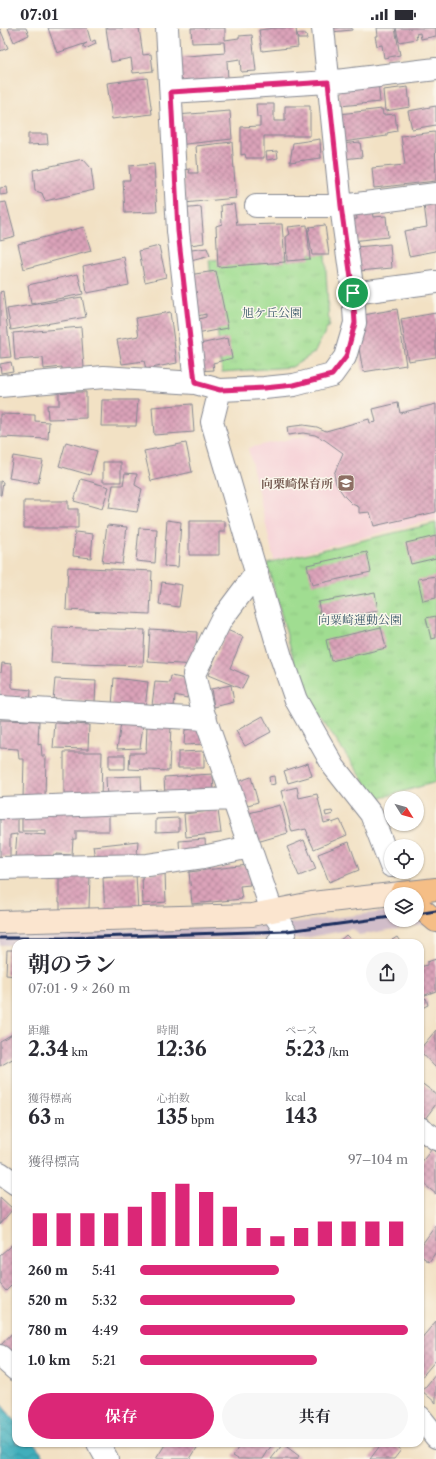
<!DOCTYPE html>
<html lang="ja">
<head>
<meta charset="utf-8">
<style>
	:root { --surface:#fff; --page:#f7f7f7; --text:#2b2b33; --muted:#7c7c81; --accent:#db2777 }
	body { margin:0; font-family:"Libre Caslon Text","Noto Serif JP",serif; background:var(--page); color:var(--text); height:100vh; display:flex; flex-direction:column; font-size:15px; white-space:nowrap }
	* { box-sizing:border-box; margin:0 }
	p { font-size:13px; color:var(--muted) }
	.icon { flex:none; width:22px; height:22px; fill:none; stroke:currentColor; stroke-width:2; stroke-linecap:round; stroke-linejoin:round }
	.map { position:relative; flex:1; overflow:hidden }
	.side { position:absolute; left:12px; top:911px; width:412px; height:508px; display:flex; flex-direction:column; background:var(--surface); border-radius:12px; box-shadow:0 1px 3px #0004 }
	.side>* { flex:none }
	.needle { width:26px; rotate:127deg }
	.tools { position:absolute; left:384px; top:763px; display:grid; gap:8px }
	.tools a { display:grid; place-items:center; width:40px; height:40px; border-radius:50%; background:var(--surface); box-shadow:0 1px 3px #0004; font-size:20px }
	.pin { position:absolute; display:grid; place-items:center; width:34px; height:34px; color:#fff; margin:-17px; border:2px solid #fff; border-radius:50%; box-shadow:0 1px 4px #0007 }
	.round { display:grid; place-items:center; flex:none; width:42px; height:42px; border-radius:21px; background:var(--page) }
	.overview { display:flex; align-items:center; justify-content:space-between; height:68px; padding:0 16px }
	h1 { font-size:22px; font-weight:700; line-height:30px }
	.metrics { display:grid; grid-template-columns:repeat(3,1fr); gap:6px; height:68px; padding:4px 16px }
	.metrics div { display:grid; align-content:center }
	.metrics b { font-size:20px; font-weight:700 }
	.metrics small { font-size:11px; font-weight:400 }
	.metrics p { font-size:11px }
	.chart { height:112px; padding:8px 16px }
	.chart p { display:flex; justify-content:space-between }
	.chart svg { width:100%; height:72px; margin-top:4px; stroke:var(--accent); stroke-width:6 }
	.button { display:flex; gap:8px; margin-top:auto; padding:8px 16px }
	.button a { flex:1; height:46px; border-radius:24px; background:var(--accent); color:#fff; font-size:16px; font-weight:700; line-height:46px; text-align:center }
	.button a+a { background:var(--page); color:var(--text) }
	ul { padding:0 16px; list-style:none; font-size:13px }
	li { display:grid; grid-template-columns:64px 48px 1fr; align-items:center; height:30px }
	li i { height:10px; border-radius:5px; background:var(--accent) }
	.status { display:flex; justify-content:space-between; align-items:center; height:28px; padding:0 20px; background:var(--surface); direction:ltr }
	.status svg { height:11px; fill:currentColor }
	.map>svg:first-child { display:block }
</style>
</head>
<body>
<div class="status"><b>07:01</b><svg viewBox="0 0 49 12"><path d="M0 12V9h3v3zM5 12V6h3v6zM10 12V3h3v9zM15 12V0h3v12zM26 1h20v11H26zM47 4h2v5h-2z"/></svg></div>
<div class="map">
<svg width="436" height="1431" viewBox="0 0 436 1431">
	<defs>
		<pattern id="grass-tufts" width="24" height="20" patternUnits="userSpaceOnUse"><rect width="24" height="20" fill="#a0dd91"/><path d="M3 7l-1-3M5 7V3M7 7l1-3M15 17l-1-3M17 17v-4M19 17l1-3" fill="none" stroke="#89be7f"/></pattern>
		<pattern id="water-waves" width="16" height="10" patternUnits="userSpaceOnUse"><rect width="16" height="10" fill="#3faebb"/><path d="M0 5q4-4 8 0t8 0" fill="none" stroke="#348e9b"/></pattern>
		<pattern id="building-cross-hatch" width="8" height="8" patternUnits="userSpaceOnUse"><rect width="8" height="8" fill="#dba3b9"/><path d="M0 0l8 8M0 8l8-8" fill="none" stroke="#b1859a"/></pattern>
	</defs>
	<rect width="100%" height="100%" fill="#fbf7ec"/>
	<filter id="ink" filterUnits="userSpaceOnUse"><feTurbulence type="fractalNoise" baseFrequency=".025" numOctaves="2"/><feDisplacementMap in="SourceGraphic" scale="8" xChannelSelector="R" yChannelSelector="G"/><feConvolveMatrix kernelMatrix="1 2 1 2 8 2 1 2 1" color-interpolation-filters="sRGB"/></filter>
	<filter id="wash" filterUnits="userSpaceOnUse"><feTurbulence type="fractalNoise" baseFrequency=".012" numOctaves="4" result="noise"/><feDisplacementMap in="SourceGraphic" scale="16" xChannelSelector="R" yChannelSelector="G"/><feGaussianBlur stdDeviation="0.9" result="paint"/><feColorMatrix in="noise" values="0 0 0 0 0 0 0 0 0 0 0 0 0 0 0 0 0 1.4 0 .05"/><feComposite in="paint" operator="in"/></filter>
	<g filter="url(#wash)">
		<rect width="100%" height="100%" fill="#f2e1c4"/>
		<!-- built -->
		<path fill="#f6cfd6" d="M 436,379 L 436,491 L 274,532 L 248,420 Z"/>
		<!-- railway -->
		<path fill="#d1bdc9" d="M 436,877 L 436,894 L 359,907 L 353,901 L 300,911 L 137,912 L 66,915 L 16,915 L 16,917 L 0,917 L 0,904 L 236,899 L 291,895 L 391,883 L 391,892 L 417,892 L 417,879 Z"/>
		<!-- grass -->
		<path fill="url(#grass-tufts)" stroke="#5e8678" d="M 325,225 L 329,297 L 314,325 L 292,339 L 222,344 L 209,232 Z
			M 436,495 L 436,754 L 377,771 L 303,665 L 267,535 Z"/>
		<!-- water -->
		<path fill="url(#water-waves)" stroke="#2d6e8c" d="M 0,1375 L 16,1394 L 16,1415 L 34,1415 L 47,1431 L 0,1431 Z"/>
		<g id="blocks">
			<!-- building -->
			<path fill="url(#building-cross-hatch)" d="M 8,0 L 26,0 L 29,7 L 14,14 Z
				M 48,0 L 87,0 L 91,14 L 95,12 L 96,16 L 85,21 L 83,17 L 87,15 L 57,25 Z
				M 106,0 L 139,0 L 143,27 L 151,26 L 153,43 L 133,45 L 131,30 L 111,34 Z
				M 191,0 L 225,0 L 225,12 L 239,10 L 239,8 L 252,7 L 256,43 L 241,44 L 240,31 L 227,33 L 228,52 L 177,56 L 175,29 L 225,25 L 224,14 L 192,15 Z
				M 275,0 L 296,0 L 298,19 L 262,23 L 259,2 Z
				M 331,0 L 352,0 L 352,2 L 331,4 Z
				M 377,0 L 395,0 L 400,27 L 384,30 L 382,17 L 377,18 L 375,8 L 378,8 Z
				M 396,0 L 436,0 L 436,8 L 421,11 L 420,5 L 416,6 L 417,11 L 399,14 Z
				M 0,1 L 8,20 L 0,23 Z
				M 297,6 L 306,6 L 307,11 L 298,11 Z
				M 147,50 L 152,86 L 112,91 L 107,55 Z
				M 378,53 L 380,74 L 340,78 L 338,57 Z
				M 408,59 L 410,79 L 385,83 L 383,62 Z
				M 256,76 L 274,76 L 274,93 L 285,93 L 285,78 L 310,78 L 310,108 L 264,108 L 264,130 L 246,130 L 245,126 L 241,127 L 241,99 L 260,98 L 260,89 L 257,89 Z
				M 436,78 L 436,97 L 412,101 L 408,83 Z
				M 382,81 L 383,87 L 395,86 L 397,103 L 387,105 L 387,108 L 343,114 L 339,86 Z
				M 230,83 L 232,111 L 177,117 L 176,87 Z
				M 435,104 L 436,153 L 374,160 L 372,140 L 405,137 L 401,108 Z
				M 28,106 L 47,106 L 48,116 L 28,117 Z
				M 320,111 L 321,130 L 290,134 L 293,115 Z
				M 232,114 L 236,170 L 184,175 L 183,142 L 190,141 L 189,145 L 198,145 L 196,118 Z
				M 360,114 L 362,129 L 343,131 L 341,116 Z
				M 277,123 L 278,130 L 267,132 L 266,124 Z
				M 83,131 L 91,140 L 94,162 L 45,173 L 42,165 L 35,163 L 33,142 Z
				M 154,136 L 157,184 L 125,185 L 123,152 L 130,152 L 129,138 Z
				M 7,159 L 8,166 L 0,167 L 0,160 Z
				M 6,174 L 15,208 L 0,212 L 0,175 Z
				M 436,174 L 436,223 L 409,228 L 404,203 L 427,199 L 424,177 Z
				M 234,176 L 237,197 L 282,196 L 285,234 L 218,239 L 216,198 L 222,196 L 221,177 Z
				M 201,179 L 204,215 L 184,218 L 180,181 Z
				M 372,182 L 373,189 L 386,188 L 388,209 L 351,213 L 348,192 L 357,191 L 356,184 Z
				M 307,197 L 310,231 L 287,233 L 286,209 L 290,206 L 288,199 Z
				M 325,197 L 329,227 L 312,227 L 308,202 L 310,202 L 309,199 Z
				M 84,199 L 91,223 L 24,241 L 18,216 Z
				M 390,216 L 392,240 L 359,243 L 356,219 Z
				M 159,218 L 166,249 L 145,254 L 139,223 Z
				M 207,220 L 210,228 L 187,234 L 184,223 Z
				M 124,229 L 129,257 L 87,265 L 83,238 Z
				M 216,243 L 228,300 L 197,306 L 195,292 L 206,289 L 206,286 L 193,289 L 188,247 Z
				M 78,246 L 83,266 L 31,276 L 28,257 Z
				M 3,263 L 11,329 L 0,330 L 0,264 Z
				M 82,269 L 86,289 L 11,302 L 7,281 Z
				M 397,281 L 406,337 L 363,344 L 357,308 L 358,288 Z
				M 170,284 L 177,335 L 146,341 L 144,333 L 122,336 L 117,312 L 139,308 L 136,290 Z
				M 436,285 L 436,329 L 408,333 L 401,291 Z
				M 81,299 L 84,340 L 62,343 L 62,339 L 44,341 L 43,330 L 15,332 L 13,305 Z
				M 228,310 L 232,330 L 213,335 L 214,342 L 197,343 L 195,317 Z
				M 11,334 L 13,343 L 1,345 L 0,336 Z
				M 59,364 L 86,364 L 86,390 L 48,391 L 47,377 L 59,377 Z
				M 102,372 L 138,372 L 136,398 L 101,398 Z
				M 398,375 L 400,385 L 436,376 L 436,484 L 374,498 L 370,484 L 359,485 L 359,479 L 352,476 L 345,469 L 336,456 L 334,446 L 343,425 L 325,412 L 315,407 L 303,405 L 288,407 L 287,399 L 303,397 L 317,399 L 326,403 L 369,391 L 370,395 L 376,394 L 373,381 Z
				M 192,376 L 194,404 L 154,407 L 152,379 Z
				M 0,386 L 35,387 L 35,393 L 49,394 L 48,411 L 0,409 Z
				M 66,414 L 97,423 L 90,447 L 59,438 Z
				M 186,415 L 192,444 L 151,453 L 144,423 Z
				M 13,428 L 43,433 L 38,455 L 9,450 Z
				M 103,434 L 121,434 L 121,454 L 103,454 Z
				M 125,445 L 137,446 L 135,457 L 142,461 L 137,484 L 109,480 L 113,457 L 123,457 Z
				M 81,451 L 109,459 L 102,481 L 74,473 Z
				M 0,453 L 3,454 L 1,467 L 0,467 Z
				M 24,473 L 68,473 L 68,481 L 78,481 L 78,500 L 24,500 Z
				M 167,492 L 181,494 L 178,539 L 164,538 Z
				M 189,493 L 225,493 L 225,504 L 219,504 L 219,527 L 189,527 Z
				M 107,497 L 127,499 L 122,536 L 102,534 Z
				M 139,500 L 157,501 L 155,535 L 136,533 Z
				M 75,504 L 93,506 L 91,530 L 73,528 Z
				M 436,508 L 436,530 L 411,536 L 406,515 Z
				M 367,524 L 371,544 L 312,557 L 307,537 Z
				M 68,539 L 152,543 L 150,586 L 66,582 Z
				M 436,548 L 436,570 L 423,573 L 418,551 Z
				M 162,554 L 182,557 L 179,579 L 159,576 Z
				M 375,564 L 378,583 L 322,594 L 318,574 Z
				M 436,588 L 436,610 L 431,611 L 426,590 Z
				M 53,599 L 145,602 L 143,638 L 51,635 Z
				M 381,599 L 386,620 L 331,633 L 326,612 Z
				M 150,601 L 197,604 L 195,637 L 148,634 Z
				M 227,602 L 243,609 L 230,640 L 248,648 L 242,661 L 208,647 Z
				M 2,635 L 11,636 L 12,637 L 12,660 L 31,662 L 30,679 L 0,676 L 0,644 L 1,644 Z
				M 171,648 L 191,652 L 187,670 L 175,667 L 174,679 L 152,677 L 155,654 L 170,655 Z
				M 114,650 L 148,654 L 145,681 L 112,678 Z
				M 55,651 L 96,653 L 95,674 L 53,672 Z
				M 231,657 L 234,674 L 214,679 L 211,661 Z
				M 263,688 L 271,704 L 245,718 L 236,703 Z
				M 0,692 L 39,693 L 38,717 L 41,716 L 42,728 L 46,728 L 45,770 L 23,770 L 24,731 L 19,731 L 18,721 L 0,720 Z
				M 55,695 L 89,697 L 88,721 L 53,720 Z
				M 121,695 L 143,697 L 140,720 L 117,721 Z
				M 147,697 L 171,698 L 169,743 L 129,741 L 130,725 L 146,725 Z
				M 204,700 L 205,716 L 184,717 L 185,702 Z
				M 204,723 L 204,740 L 178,740 L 178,724 Z
				M 64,724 L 102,724 L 101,774 L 64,774 Z
				M 109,727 L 125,727 L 125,741 L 109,741 Z
				M 308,735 L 312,748 L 288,755 L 284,743 Z
				M 213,746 L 214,765 L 165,768 L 164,749 Z
				M 141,748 L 142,768 L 107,770 L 106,749 Z
				M 274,748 L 275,756 L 270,757 L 269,749 Z
				M 251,749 L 258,774 L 241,779 L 234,755 Z
				M 297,759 L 299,770 L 317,766 L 324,795 L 331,793 L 332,795 L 340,792 L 347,807 L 314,821 L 307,806 L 308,806 L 306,801 L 292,804 L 281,763 Z
				M 280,777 L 288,805 L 257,814 L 249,785 Z
				M 0,779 L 18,783 L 18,805 L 46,807 L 46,803 L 22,803 L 22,779 L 109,780 L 109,803 L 76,803 L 76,811 L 73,811 L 72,827 L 57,826 L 56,832 L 15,830 L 17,806 L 10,807 L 10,829 L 0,829 Z
				M 218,782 L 221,805 L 186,809 L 184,786 Z
				M 332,783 L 333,786 L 326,788 L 325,784 Z
				M 179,790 L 179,803 L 156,804 L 156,791 Z
				M 205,811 L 206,825 L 180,827 L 179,813 Z
				M 304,812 L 316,841 L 299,848 L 287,819 Z
				M 138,813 L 137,828 L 95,831 L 93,818 Z
				M 349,814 L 359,842 L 329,854 L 318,826 Z
				M 248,837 L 250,857 L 240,858 L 242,871 L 192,876 L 189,844 Z
				M 165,844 L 166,874 L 143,876 L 142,846 Z
				M 59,846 L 90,847 L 89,880 L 60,882 L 60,874 L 59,874 Z
				M 136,847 L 138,883 L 105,885 L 103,850 Z
				M 346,907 L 354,915 L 337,915 Z
				M 397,909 L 401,915 L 387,915 Z
				M 7,922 L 16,922 L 16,948 L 6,947 Z
				M 436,931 L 436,963 L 420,969 L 420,939 L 427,937 L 427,934 Z
				M 426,970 L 428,977 L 422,980 L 420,972 Z
				M 436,1002 L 436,1040 L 420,1023 L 420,1021 Z
				M 16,1004 L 16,1029 L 0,1038 L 0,1013 Z
				M 420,1054 L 436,1066 L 436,1076 L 422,1095 L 420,1093 Z
				M 432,1121 L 436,1125 L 436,1166 L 420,1153 L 420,1136 Z
				M 0,1169 L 13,1181 L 0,1196 Z
				M 436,1197 L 436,1224 L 429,1234 L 420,1227 L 420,1219 Z
				M 16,1213 L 16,1253 L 6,1263 L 0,1256 L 0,1227 Z
				M 436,1293 L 436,1332 L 420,1351 L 420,1312 Z
				M 16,1301 L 16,1335 L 0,1318 Z
				M 436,1346 L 436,1375 L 422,1363 Z
				M 166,1415 L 200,1415 L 190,1431 L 156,1431 Z
				M 241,1415 L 273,1415 L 263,1431 L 238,1431 L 233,1428 Z
				M 382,1415 L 390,1415 L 401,1422 L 394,1431 L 370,1431 Z
				M 283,1416 L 299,1428 L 297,1431 L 271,1431 Z"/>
		</g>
	</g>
	<g filter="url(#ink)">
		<use href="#blocks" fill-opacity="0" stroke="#868891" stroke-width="1"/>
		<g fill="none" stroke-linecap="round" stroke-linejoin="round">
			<!-- street casing -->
			<g stroke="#868891" stroke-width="24">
				<path id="street" d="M 167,0 L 178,203 L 195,355
					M 323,0 L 341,178 L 353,265
					M 171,64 L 328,54 L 436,41
					M 256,178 L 341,178 L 436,166
					M 0,358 L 104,349 L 195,355 L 220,362 L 264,360 L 294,357 L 332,347 L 345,329 L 355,295 L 353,265 L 436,254
					M 220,362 L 212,394 L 281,629 L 296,672 L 334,739 L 371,786 L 391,838
					M 257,544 L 221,592 L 194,646 L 203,684 L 272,883 L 285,903 L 278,915
					M 0,679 L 206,691
					M 0,780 L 233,771
					M 0,840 L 148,837 L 203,829 L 250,819
					M 420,1100 L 436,1111
					M 0,1145 L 16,1156
					M 0,1328 L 16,1342
					M 420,1389 L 436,1409
					M 98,1415 L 107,1431"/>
			</g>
			<!-- secondary casing -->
			<g stroke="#868891" stroke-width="24">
				<path id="secondary" d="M 0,894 L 252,887 L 312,875 L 401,865"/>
			</g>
			<!-- primary casing -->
			<g stroke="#868891" stroke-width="24">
				<path id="primary" d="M 401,865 L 436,861
					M 417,877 L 436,893"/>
			</g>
			<!-- street -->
			<use href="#street" stroke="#fff" stroke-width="22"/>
			<!-- secondary -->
			<use href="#secondary" stroke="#fbe5cf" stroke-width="22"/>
			<!-- primary -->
			<use href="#primary" stroke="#f5be86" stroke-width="22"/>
			<!-- rail -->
			<path stroke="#1b2f5e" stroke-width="3" d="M 417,886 L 436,883
				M 0,910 L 63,910 L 287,903 L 391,889"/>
		</g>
	</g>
	<g fill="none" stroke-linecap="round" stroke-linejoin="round" filter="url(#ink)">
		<!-- route casing -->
		<g stroke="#fff" stroke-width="8">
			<path id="route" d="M 328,54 L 341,178 L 353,265 L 355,295 L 346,329 L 332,347 L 294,357 L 264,360 L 220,362 L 195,355 L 178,203 L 171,64 Z"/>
		</g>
		<!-- route -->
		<use href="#route" stroke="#db2777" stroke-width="5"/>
	</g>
	<!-- icons -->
	<defs>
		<g id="school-square" transform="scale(0.9)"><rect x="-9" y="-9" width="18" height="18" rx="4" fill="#8d6e63" stroke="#fbf7ec"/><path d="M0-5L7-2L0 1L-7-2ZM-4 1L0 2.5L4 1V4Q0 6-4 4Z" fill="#fff"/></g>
	</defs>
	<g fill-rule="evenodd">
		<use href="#school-square" x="346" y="455"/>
	</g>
	<g text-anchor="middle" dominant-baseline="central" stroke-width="3" stroke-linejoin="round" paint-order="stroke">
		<!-- park labels -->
		<g font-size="12" fill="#3c5a6b" stroke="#fbf7ec">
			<text x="272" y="284">旭ケ丘公園</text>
			<text x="360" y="591">向粟崎運動公園</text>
		</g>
		<!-- education labels -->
		<g font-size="12" font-weight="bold" fill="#785e54" stroke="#fbf7ec" text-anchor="end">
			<text x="333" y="455">向栗崎保育所</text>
		</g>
	</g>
</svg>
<div class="tools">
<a><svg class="needle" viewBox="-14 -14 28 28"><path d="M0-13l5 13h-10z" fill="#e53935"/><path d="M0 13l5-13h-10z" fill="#7c7c81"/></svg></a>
<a><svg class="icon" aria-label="locate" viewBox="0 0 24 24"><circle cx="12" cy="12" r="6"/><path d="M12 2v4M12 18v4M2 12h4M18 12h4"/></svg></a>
<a><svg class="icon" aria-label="layers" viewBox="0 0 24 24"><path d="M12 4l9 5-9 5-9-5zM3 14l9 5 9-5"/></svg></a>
</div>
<div class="pin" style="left:353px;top:265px;background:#1e9e55"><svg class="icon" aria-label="arrive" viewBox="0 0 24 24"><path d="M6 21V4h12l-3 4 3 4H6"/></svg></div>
<section class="side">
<div class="overview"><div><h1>朝のラン</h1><p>07:01 · 9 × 260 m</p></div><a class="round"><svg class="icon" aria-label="share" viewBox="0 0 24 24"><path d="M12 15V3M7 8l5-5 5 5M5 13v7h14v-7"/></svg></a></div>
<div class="metrics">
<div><p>距離</p><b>2.34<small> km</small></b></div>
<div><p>時間</p><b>12:36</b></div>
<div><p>ペース</p><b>5:23<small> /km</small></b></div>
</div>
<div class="metrics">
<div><p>獲得標高</p><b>63<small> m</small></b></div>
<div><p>心拍数</p><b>135<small> bpm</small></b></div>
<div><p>kcal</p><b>143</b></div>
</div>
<div class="chart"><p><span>獲得標高</span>97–104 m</p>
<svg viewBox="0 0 160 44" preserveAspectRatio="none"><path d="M5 44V24M15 44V24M25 44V24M35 44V24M45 44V20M55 44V11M65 44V6M75 44V11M85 44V20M95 44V33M105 44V38M115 44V33M125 44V29M135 44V29M145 44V29M155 44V29"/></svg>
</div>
<ul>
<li><b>260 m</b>5:41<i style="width:52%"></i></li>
<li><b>520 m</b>5:32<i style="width:58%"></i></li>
<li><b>780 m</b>4:49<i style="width:100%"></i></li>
<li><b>1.0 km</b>5:21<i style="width:66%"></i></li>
</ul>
<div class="button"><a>保存</a><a>共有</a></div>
</section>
</div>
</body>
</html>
